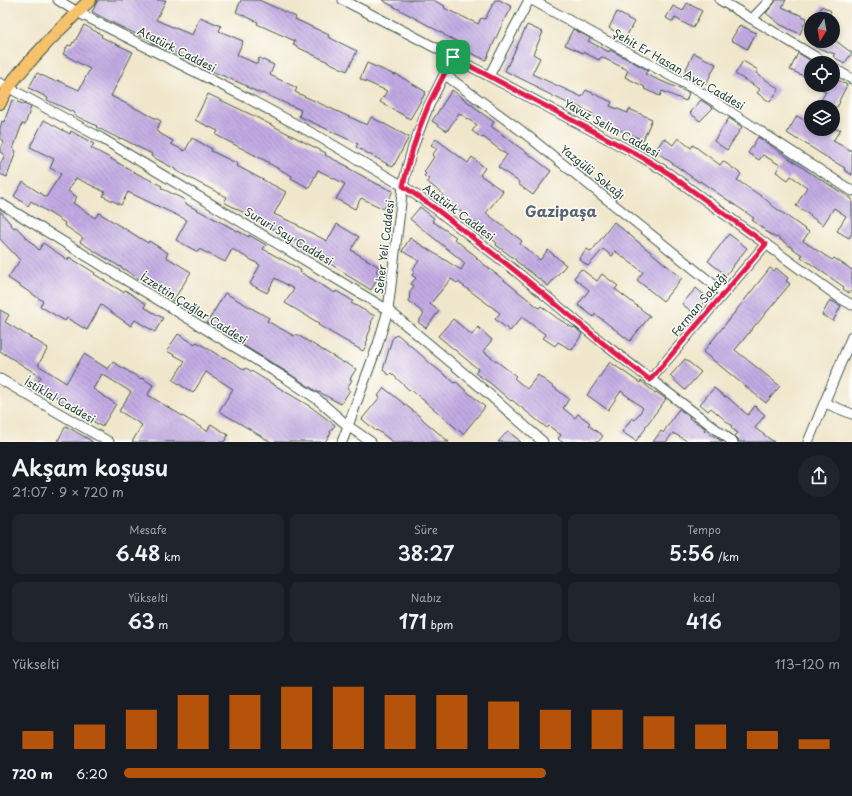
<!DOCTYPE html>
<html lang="tr">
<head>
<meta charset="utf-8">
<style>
	:root { --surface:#171b24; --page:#20242c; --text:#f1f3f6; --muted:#9ea1a6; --accent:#b45309 }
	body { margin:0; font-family:"Playpen Sans",sans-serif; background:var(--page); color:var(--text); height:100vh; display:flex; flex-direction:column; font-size:15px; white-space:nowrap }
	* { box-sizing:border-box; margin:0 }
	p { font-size:13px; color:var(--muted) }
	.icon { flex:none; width:22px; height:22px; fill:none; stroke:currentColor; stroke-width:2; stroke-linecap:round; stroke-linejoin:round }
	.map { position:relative; height:442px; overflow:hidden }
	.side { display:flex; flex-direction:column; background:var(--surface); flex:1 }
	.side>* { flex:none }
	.needle { width:26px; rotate:191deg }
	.tools { position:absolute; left:804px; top:12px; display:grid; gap:8px }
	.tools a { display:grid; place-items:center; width:36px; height:36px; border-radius:50%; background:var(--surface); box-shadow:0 2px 6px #0003; font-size:20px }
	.pin { position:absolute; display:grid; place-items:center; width:34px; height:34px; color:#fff; margin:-17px; border-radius:8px; box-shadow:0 2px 6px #0006 }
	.round { display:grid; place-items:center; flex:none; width:42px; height:42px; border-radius:21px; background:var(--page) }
	.head { display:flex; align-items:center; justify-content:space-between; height:68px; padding:0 12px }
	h1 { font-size:22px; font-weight:600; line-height:30px }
	.figures { display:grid; grid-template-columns:repeat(3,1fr); gap:6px; height:68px; padding:4px 12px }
	.figures div { display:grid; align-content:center; border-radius:8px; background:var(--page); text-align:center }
	.figures b { font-size:20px; font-weight:600 }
	.figures small { font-size:11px; font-weight:400 }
	.figures p { font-size:11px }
	.chart { height:112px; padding:8px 12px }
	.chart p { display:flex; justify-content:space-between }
	.chart svg { width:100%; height:72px; margin-top:4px; stroke:var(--accent); stroke-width:6 }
	ul { padding:0 12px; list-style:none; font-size:13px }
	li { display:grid; grid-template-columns:64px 48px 1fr; align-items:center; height:30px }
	li i { height:10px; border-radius:5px; background:var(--accent) }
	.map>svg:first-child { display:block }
</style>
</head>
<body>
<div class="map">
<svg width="852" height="442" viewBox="0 0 852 442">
	<defs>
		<pattern id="building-back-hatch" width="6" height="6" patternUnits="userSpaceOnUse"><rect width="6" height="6" fill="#c2aae3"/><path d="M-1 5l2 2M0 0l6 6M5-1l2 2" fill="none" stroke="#9d8cb9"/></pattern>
	</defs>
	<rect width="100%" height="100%" fill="#fdfcf7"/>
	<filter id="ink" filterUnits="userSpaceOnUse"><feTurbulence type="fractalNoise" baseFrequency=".025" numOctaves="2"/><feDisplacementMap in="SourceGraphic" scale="8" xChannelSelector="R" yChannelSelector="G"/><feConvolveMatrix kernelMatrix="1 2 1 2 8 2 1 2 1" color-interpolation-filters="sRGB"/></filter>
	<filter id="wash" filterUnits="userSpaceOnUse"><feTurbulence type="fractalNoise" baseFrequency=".012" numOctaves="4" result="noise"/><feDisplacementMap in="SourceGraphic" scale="16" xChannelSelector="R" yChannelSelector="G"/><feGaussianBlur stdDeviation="0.9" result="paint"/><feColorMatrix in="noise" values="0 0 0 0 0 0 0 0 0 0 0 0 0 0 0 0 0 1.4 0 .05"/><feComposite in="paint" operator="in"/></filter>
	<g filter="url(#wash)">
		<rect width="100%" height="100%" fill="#f0e6cb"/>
		<g id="blocks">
			<!-- building -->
			<path fill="url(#building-back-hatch)" d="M 98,0 L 166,0 L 156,20 L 192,35 L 200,17 L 221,26 L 219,31 L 243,41 L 237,55 L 257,64 L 259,58 L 274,65 L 270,75 L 297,88 L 295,92 L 367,125 L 371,117 L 409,137 L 393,167 L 356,147 L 358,144 L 299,116 L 301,110 L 262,93 L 262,94 L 247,87 L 247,86 L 207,69 L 207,68 L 183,58 L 183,56 L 155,45 L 152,43 L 152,41 L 121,27 L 92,12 Z
				M 241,0 L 259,0 L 296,17 L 295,19 L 329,35 L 328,37 L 357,51 L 347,71 L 293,45 L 295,41 L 257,24 L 258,22 L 236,12 Z
				M 382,0 L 433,0 L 445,6 L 444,8 L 478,24 L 481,18 L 485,19 L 495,0 L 500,0 L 512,7 L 506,18 L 505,18 L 486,60 L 466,51 L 468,47 L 444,35 L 444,34 Z
				M 776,0 L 786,0 L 782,7 L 807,18 L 800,34 L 781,25 L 766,13 L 774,4 Z
				M 687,3 L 702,11 L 693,28 L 675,18 L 673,22 L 666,18 L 673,6 L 683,11 Z
				M 822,6 L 831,11 L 827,19 L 815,19 Z
				M 617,12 L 634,22 L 626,37 L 609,28 Z
				M 84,25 L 102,35 L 101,37 L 133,52 L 111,96 L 161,121 L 156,131 L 173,141 L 171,144 L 185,151 L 192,138 L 212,149 L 211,151 L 238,164 L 237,166 L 286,192 L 274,214 L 298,225 L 298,226 L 327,241 L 337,224 L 359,237 L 351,250 L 379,267 L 376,271 L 379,273 L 377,277 L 378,278 L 371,290 L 345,274 L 345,273 L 314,254 L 299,246 L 301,242 L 279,232 L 224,202 L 227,197 L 201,184 L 175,170 L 175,169 L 151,156 L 152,154 L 121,138 L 120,139 L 96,127 L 97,126 L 74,115 L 75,113 L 47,100 L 48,98 L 29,88 L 37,73 L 56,82 L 57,80 L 79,90 L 90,69 L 63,54 L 68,45 L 71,46 L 73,42 L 74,43 Z
				M 527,25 L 543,32 L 533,54 L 540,58 L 532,74 L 582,97 L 586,90 L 612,102 L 610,106 L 628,113 L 629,109 L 652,119 L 643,140 L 605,124 L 606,122 L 592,116 L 593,114 L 575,105 L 574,106 L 559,99 L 537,88 L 538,87 L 505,71 L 520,40 Z
				M 740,25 L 756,33 L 747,49 L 731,40 Z
				M 573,29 L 590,38 L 588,41 L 609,52 L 610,50 L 614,52 L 648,70 L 645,74 L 689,93 L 686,101 L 662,91 L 660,96 L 644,89 L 645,87 L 625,77 L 628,70 L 601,57 L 599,60 L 583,52 L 583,53 L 565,45 Z
				M 817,41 L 836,41 L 852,53 L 844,64 L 833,56 L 835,54 L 815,47 Z
				M 694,53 L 716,64 L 706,84 L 684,73 Z
				M 798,53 L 811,61 L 811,79 L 790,70 Z
				M 743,61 L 758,70 L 756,73 L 779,89 L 770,102 L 757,93 L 760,89 L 735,74 Z
				M 367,63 L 395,75 L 396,74 L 426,92 L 410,119 L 380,102 L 387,91 L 360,79 Z
				M 833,77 L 847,85 L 839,101 L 840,102 L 837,107 L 817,107 L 826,92 L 814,85 L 833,85 Z
				M 452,90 L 476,108 L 476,109 L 494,122 L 491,126 L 551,171 L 533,195 L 518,184 L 519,182 L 498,167 L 507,155 L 483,137 L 482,138 L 472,131 L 477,125 L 459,113 L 447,131 L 432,121 Z
				M 208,94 L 254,116 L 308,144 L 326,153 L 325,155 L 349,167 L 348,168 L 377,184 L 393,191 L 384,209 L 361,198 L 355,209 L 336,199 L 345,184 L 318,170 L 309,188 L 291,178 L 292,176 L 268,163 L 268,162 L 216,135 L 218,131 L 195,120 Z
				M 12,100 L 31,107 L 25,125 L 22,124 L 13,149 L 16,151 L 7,177 L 0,174 L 0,164 L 5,155 L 0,152 L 0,149 L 4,141 L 0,139 L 0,128 L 2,121 L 4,122 Z
				M 701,100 L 713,108 L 700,121 L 690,113 Z
				M 797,116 L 811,124 L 811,129 L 841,129 L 833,141 L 852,151 L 852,175 L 844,170 L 845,168 L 831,160 L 798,139 L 798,140 L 787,133 Z
				M 729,118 L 742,127 L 727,150 L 714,141 Z
				M 44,120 L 70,134 L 71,131 L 94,144 L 91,148 L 112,159 L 111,159 L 138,174 L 162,186 L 161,188 L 185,200 L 184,203 L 249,237 L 249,235 L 266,245 L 263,249 L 301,270 L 300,272 L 335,293 L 336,291 L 353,301 L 351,303 L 375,316 L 371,322 L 372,323 L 370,327 L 371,328 L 367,338 L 368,339 L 366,343 L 367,344 L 363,351 L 318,325 L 319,323 L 285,303 L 294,289 L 275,278 L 267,293 L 250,284 L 260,265 L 232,249 L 225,262 L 199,249 L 198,252 L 176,240 L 187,220 L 128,192 L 121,205 L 103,196 L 105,192 L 76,178 L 68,191 L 77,197 L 73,203 L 95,218 L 99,213 L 148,243 L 149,241 L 168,253 L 166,257 L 191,272 L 173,301 L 130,273 L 80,242 L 83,238 L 64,225 L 65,223 L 31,201 L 28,206 L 14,196 L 23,182 L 46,197 L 61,174 L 50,168 L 54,159 L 30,147 Z
				M 758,137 L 809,172 L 852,199 L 852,233 L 849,238 L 837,231 L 846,216 L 834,208 L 823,225 L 810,216 L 811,215 L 796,206 L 807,187 L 791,176 L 788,180 L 776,172 L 780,165 L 763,155 L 759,160 L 748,153 Z
				M 664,138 L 673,145 L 678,138 L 691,148 L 693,145 L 720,165 L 723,161 L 741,174 L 737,180 L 761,196 L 770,203 L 770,204 L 809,232 L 803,241 L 832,260 L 834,258 L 852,270 L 852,292 L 851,291 L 849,293 L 843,289 L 844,287 L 801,257 L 802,255 L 777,237 L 776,238 L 764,230 L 764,229 L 752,220 L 754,218 L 700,181 L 699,182 L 655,151 Z
				M 436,139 L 468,163 L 472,157 L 485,168 L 480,175 L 503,191 L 486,213 L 522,241 L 520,244 L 540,260 L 548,250 L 566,265 L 548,286 L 516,261 L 516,260 L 496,245 L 497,243 L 482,232 L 484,229 L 441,197 L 443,194 L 427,182 L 429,179 L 424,176 L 426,174 L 424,172 L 434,157 L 432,155 L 437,149 L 431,145 Z
				M 420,207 L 434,218 L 432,221 L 456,237 L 454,239 L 477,257 L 476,258 L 539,308 L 541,306 L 557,318 L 573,328 L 574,327 L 576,328 L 582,334 L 572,350 L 558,342 L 555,346 L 543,338 L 546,335 L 522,317 L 510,331 L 495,319 L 500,313 L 458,282 L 457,283 L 451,279 L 430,304 L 439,311 L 426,328 L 418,322 L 424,314 L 409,301 L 410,291 L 414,286 L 411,284 L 416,278 L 412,275 L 415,272 L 412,270 L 419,261 L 402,251 L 410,238 L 461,270 L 465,263 L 410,219 Z
				M 0,211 L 14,228 L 16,227 L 39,250 L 43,243 L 68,260 L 69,257 L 95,273 L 94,274 L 123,292 L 125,290 L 146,304 L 144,307 L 163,318 L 155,332 L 135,320 L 131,326 L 101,305 L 87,330 L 67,318 L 65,321 L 40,306 L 43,301 L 8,278 L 20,260 L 0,239 Z
				M 614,222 L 682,278 L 663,301 L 637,280 L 643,272 L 615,251 L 612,256 L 603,249 L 588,266 L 579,259 L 587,249 L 591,252 Z
				M 729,234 L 747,248 L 726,275 L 708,261 Z
				M 770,268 L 774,271 L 776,268 L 788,278 L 786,281 L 790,284 L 757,324 L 756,324 L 735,350 L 780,386 L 766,403 L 703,352 Z
				M 581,269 L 597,281 L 602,274 L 618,286 L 615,289 L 650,316 L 630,341 L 595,314 L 594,317 L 578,305 L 589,290 L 574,278 Z
				M 696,288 L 708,298 L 695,314 L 682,304 Z
				M 225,293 L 269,318 L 267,321 L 294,336 L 296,334 L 344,363 L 344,362 L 356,369 L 350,379 L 352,380 L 347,388 L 350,390 L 341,404 L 319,392 L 319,393 L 316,391 L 290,374 L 207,323 Z
				M 830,300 L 841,306 L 833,321 L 822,315 Z
				M 0,310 L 9,315 L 5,322 L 48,348 L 38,365 L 66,383 L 84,354 L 108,369 L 113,362 L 141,379 L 142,378 L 153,385 L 148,395 L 207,431 L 211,424 L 228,435 L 224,442 L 132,442 L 142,425 L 119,411 L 131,392 L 102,374 L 93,389 L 116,404 L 102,427 L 57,398 L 57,397 L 37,384 L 41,377 L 0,351 Z
				M 453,319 L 472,335 L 478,327 L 492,340 L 483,351 L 516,376 L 514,378 L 527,389 L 538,375 L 569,399 L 563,408 L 575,418 L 578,414 L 590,423 L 588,425 L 603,436 L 598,442 L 562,442 L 558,439 L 561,435 L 549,426 L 547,428 L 512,400 L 511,401 L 490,383 L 475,373 L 478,369 L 438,336 Z
				M 178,334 L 195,344 L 197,342 L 223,358 L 224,357 L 245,370 L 246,368 L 311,407 L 335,425 L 330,432 L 331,433 L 325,442 L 271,442 L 219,411 L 233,389 L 206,372 L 193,393 L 173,380 L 185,361 L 167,351 Z
				M 397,334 L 419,353 L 432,365 L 455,383 L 456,382 L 485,407 L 463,434 L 428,404 L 410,389 L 409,390 L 391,373 L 389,375 L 383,370 L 392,339 Z
				M 685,359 L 701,372 L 685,390 L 670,376 Z
				M 610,362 L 640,383 L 641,381 L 655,393 L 656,392 L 666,399 L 645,427 L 646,428 L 636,441 L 622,432 L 632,418 L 635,420 L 643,408 L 621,391 L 608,410 L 587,395 Z
				M 384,388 L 422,418 L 422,419 L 449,442 L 393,442 L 377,430 L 376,431 L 362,419 L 380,397 L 378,396 Z
				M 714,388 L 725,397 L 726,396 L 748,415 L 755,406 L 765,415 L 755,428 L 774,442 L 739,442 L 738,439 L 735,436 L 738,433 L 731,428 L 732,426 L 711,408 L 708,411 L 700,404 Z
				M 679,409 L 690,417 L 689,418 L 705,428 L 704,430 L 723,442 L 689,442 L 673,433 L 666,442 L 653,442 L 661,431 L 663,433 Z
				M 66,426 L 93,442 L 57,442 Z
				M 508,431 L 521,442 L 498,442 Z"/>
		</g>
	</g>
	<g filter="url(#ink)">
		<use href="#blocks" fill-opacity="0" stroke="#3e564b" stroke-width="1"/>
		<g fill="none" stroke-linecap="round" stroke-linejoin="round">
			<!-- minor casing -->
			<g stroke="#3e564b" stroke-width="11">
				<path id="minor" d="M 58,0 L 77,12 L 251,100 L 323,139 L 403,186 L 436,209 L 518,273 L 604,344 L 733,442
					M 343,0 L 415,37 L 640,156 L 668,173 L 840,298 L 852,305
					M 532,0 L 700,92 L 852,191
					M 720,0 L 826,63
					M 752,19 L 770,0
					M 833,68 L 852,79
					M 444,74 L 523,132 L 724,293
					M 489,76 L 529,0
					M 0,83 L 101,138 L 388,310 L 484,390 L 543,442
					M 0,203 L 287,379 L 317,399 L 348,426 L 371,442
					M 0,379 L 109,442
					M 650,380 L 766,244
					M 825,403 L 852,414
					M 342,442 L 348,426 L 378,344 L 388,310 L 403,186 L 408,164 L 413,147 L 429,105 L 453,57
					M 808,442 L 852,336"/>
			</g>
			<!-- major casing -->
			<g stroke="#3e564b" stroke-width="14">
				<path id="major" d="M 0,103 C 7,86 20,72 33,58 C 51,38 70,19 90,0"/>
			</g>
			<!-- minor -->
			<use href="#minor" stroke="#fff" stroke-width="9"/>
			<!-- major -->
			<use href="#major" stroke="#f5c16b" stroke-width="12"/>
		</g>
	</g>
	<g fill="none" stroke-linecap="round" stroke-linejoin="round" filter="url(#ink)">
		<!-- route casing -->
		<g stroke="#fff" stroke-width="8">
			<path id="route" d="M 453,57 L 640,156 L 668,173 L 766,244 L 650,380 L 604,344 L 518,273 L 436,209 L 403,186 C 409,158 418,130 429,104 C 437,88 445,73 453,57 Z"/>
		</g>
		<!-- route -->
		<use href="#route" stroke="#e11d48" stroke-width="5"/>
	</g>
	<g text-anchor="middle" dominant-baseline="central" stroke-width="3" stroke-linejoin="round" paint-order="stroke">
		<!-- street labels -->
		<g font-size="11" fill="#1f3d34" stroke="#fdfcf7">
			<text transform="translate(177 49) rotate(27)">Atatürk Caddesi</text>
			<text transform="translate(679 69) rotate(30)">Şehit Er Hasan Avcı Caddesi</text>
			<text transform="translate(612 128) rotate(29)">Yavuz Selim Caddesi</text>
			<text transform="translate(593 172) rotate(39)">Yazgülü Sokağı</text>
			<text transform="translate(459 212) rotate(37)">Atatürk Caddesi</text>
			<text transform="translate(289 236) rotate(31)">Sururi Say Caddesi</text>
			<text transform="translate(384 247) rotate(-83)">Seher Yeli Caddesi</text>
			<text transform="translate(699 304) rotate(-50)">Ferman Sokağı</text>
			<text transform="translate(194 308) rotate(32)">İzzettin Çağlar Caddesi</text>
			<text transform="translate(60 400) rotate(30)">İstiklal Caddesi</text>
		</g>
		<!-- district labels -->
		<g font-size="15" font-weight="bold" fill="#586371" stroke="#fdfcf7">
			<text x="561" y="210">Gazipaşa</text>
		</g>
	</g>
</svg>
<div class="tools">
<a><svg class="needle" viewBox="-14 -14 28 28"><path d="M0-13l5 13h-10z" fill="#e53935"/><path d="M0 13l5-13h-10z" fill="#9ea1a6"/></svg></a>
<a><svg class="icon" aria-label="locate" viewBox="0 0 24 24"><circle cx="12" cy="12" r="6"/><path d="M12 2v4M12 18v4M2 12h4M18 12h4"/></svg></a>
<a><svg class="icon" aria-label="layers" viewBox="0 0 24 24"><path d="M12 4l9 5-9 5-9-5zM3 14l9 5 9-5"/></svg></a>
</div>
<div class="pin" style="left:453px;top:57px;background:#1e9e55"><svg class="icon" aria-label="arrive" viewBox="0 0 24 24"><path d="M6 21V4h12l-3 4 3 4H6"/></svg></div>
</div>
<section class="side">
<div class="head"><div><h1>Akşam koşusu</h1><p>21:07 · 9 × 720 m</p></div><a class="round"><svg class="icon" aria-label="share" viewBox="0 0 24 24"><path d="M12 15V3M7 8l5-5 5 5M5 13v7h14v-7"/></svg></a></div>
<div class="figures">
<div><p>Mesafe</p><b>6.48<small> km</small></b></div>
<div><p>Süre</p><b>38:27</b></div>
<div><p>Tempo</p><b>5:56<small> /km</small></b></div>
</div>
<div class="figures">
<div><p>Yükselti</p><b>63<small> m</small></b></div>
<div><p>Nabız</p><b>171<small> bpm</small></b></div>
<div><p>kcal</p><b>416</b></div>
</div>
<div class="chart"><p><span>Yükselti</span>113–120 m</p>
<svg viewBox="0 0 160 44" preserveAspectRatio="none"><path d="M5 44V33M15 44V29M25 44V20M35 44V11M45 44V11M55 44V6M65 44V6M75 44V11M85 44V11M95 44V15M105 44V20M115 44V20M125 44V24M135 44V29M145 44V33M155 44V38"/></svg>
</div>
<ul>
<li><b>720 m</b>6:20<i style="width:59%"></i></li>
</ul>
</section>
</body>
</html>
